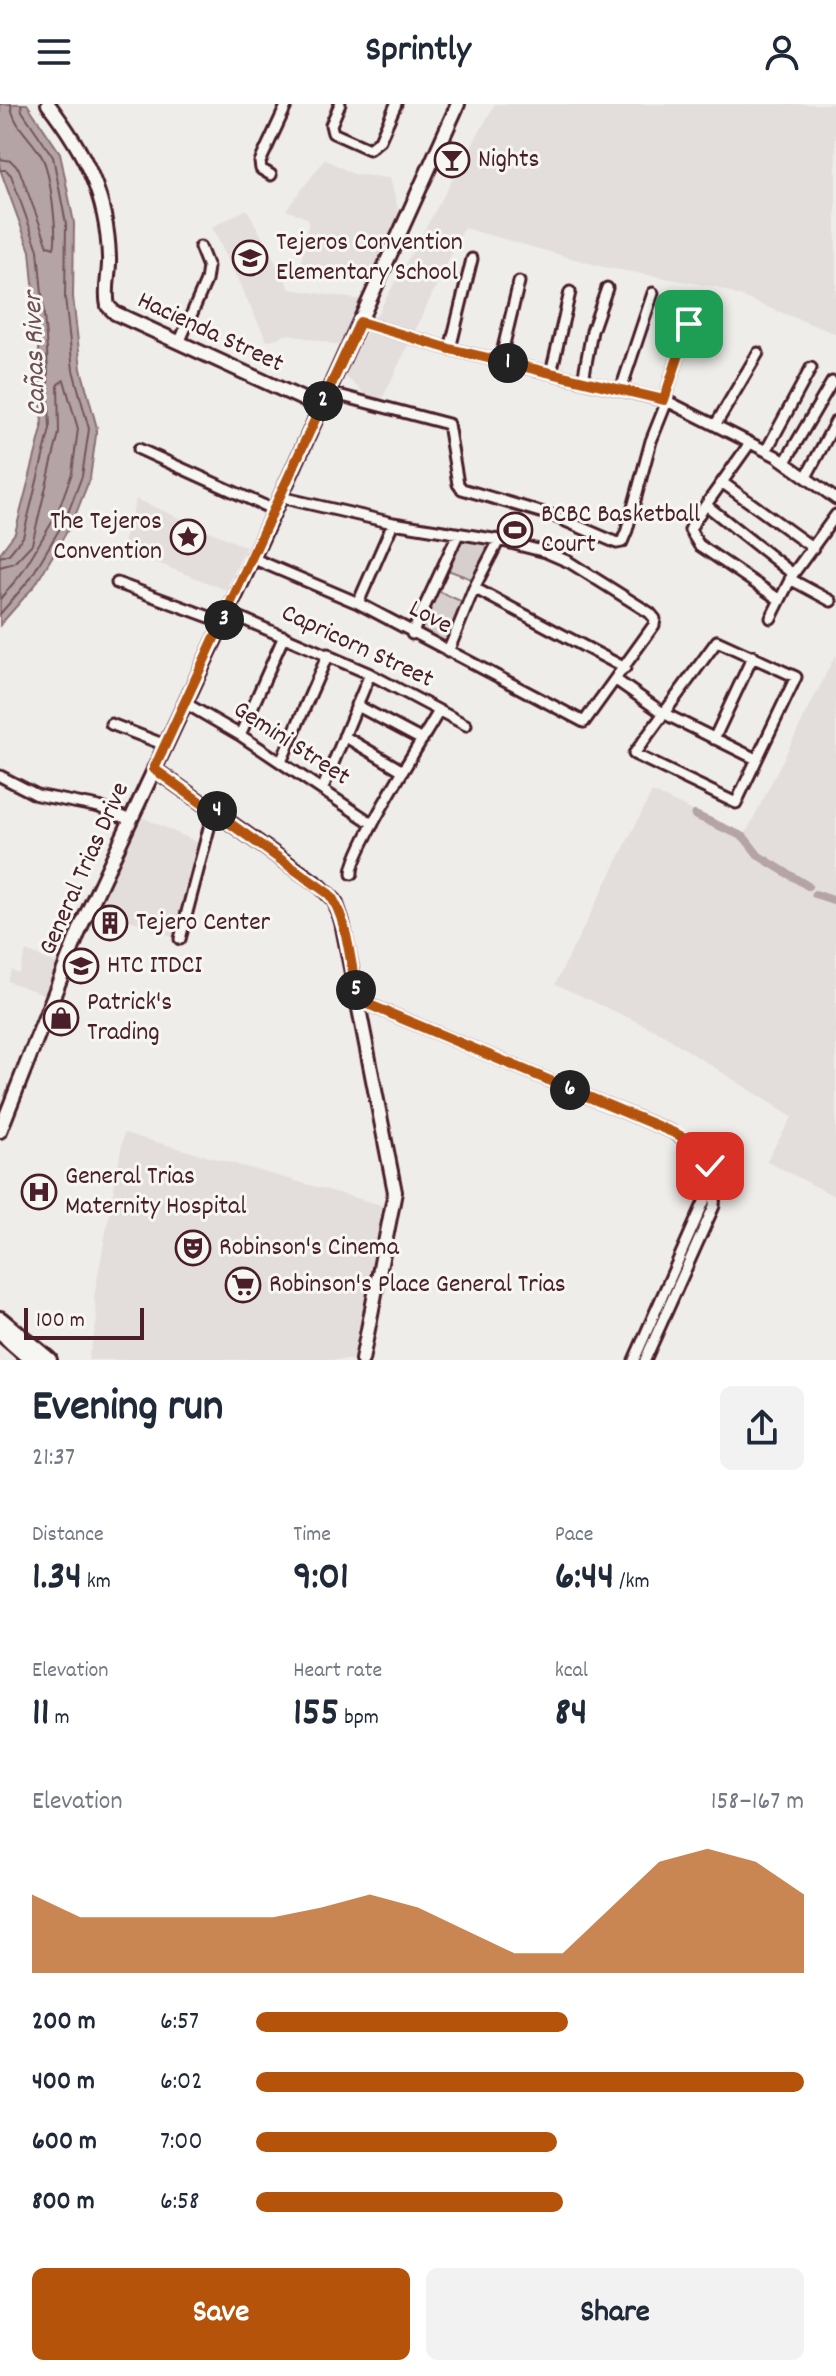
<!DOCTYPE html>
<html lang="en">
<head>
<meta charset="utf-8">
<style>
	:root { --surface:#fff; --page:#f2f2f3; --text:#1f2937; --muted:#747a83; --accent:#b45309 }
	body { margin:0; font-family:Dekko,sans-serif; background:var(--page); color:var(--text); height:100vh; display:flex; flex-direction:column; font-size:30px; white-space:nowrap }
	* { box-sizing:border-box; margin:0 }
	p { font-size:26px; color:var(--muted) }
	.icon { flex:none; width:44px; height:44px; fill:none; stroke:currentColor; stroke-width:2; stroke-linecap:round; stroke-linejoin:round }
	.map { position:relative; height:1256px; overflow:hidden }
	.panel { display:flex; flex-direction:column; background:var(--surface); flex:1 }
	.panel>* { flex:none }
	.scale { position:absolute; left:24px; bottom:20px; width:120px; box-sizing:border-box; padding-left:8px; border:4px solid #4a1f2b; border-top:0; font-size:22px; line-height:28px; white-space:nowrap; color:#4a1f2b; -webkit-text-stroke:6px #f6f6f2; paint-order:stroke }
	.pin { position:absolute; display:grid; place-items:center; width:68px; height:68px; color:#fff; margin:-34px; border-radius:16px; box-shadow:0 4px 12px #0006 }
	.km { position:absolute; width:40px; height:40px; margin:-20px; border-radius:50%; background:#222; color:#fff; font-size:22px; line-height:40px; text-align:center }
	.round { display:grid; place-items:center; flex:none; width:84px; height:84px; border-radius:12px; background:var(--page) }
	.head { display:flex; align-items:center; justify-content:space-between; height:136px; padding:0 32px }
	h1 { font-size:44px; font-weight:700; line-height:60px }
	.stats { display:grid; grid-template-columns:repeat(3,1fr); gap:12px; height:136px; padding:8px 32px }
	.stats div { display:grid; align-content:center }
	.stats b { font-size:40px; font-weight:700 }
	.stats small { font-size:22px; font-weight:400 }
	.stats p { font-size:22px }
	.chart { height:224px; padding:16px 32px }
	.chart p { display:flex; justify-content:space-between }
	.chart svg { width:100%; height:144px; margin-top:8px; fill:var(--accent); opacity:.7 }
	.primary-button { display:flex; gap:16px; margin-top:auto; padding:16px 32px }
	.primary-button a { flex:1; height:92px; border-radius:12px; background:var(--accent); color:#fff; font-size:32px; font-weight:700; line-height:92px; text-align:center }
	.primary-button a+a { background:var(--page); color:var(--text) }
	ul { padding:0 32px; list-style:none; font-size:26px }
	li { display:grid; grid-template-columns:128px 96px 1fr; align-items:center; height:60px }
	li i { height:20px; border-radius:10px; background:var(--accent) }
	header { display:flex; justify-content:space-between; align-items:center; height:104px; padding:0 32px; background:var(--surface); font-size:36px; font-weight:700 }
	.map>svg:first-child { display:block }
</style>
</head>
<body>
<header><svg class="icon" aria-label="menu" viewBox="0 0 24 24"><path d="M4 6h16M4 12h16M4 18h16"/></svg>Sprintly<svg class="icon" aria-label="person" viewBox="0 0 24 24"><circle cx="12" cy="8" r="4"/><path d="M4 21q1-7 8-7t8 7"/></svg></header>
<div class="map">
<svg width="836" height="1256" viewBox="0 0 836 1256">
	<rect width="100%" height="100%" fill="#efedea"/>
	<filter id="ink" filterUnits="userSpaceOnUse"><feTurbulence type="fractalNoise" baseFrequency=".0125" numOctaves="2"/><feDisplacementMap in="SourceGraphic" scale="16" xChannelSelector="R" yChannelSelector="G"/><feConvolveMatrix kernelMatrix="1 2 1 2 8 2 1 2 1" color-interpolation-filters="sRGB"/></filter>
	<g filter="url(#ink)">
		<!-- built -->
		<path fill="#e3dedc" d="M 495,0 L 836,0 L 836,230 L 716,183 L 603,163 L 464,124 L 379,302 L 337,265 L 361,239 Z
			M 325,55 L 353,70 L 390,74 L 400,112 L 371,176 L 300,163 L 309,115 L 286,106 Z
			M 247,105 L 290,185 L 363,196 L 346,243 L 289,230 L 267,237 L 212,123 Z
			M 136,395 L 246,443 L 226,486 L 121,445 Z
			M 836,550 L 836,1093 L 766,1057 L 792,1013 L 657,927 L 555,880 L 652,688 L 745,731 Z
			M 142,713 L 199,739 L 203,746 L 178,835 L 99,804 Z
			M 26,847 L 60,860 L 48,892 L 7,877 L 11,866 L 19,869 Z
			M 124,1029 L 385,1102 L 353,1256 L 88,1256 L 97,1217 L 94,1193 Z"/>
		<!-- green -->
		<path fill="#d7cfce" stroke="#90777c" stroke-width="2" d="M 461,433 L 495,438 L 474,476 L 445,465 Z
			M 436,486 L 465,499 L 447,540 L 418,526 Z"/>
		<!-- water -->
		<path fill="#b4a4a5" stroke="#8a6f74" stroke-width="2" d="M 0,0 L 27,0 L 60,49 L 74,119 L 73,193 L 81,265 L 97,324 L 90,374 L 73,417 L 36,480 L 0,521 L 0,449 L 15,429 L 42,325 L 39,246 L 30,147 L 0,65 Z"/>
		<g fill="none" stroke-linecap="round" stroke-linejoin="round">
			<!-- shore -->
			<path stroke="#74545c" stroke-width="2" d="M 0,55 L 11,57 L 19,65 L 48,142 L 54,144 C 58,129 50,70 43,55 C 34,36 12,22 11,0
				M 0,66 L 6,66 L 11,71 L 38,146 L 47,245 L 50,325 L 23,433 L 9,450 L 0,453
				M 0,463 L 14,459 L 32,440 L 59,329 L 58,280 L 64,276 L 78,325 L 72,369 L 57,410 L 21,470 L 0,495
				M 0,510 L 30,475 L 66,414 L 82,372 L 89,325 L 73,266 L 65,193 L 66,120 L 53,53 L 22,7 L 21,0"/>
			<!-- canal -->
			<path stroke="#b4a4a5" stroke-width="8" d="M 695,711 L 744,733 L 759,752 L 808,782
				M 815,790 L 836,797"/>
			<!-- street casing -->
			<g stroke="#4a1f2b" stroke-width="15">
				<path id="street" d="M 340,0 L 331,21 L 333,29 L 369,45 L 380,36 L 396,0
					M 271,71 L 261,65 L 260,58 L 287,0
					M 360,218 L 450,245 L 667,297 L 776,352 L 836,395
					M 179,239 L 206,177 L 208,163 L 200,143
					M 450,245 L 472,155
					M 500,257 L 519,178
					M 551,269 L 570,188
					M 583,276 L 592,227 L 607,184
					M 621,285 L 653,189
					M 327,288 L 448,320 L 458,380 L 462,385 L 554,412 L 617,439 L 622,438 L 627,426 L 651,337 L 667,297
					M 664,296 L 689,220
					M 716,320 L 758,249
					M 750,339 L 695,416 L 690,426 L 699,441 L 780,496 L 793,470 L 836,411
					M 139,345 L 274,406
					M 766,347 L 811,264
					M 785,358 L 832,278
					M 806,373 L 836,317
					M 723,379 L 813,444
					M 706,401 L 793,470
					M 252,454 L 358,499 L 584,618 L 654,521 L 655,515 L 650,509 L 569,458 L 546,448 L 499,436 L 393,419 L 280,393
					M 790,475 L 831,497
					M 117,479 L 223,518
					M 474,484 L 625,564
					M 358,499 L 393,419
					M 227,508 L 370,570 L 466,621
					M 771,514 L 780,496
					M 412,530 L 458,430
					M 717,537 L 796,573 L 736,699 L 634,650 Z
					M 448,548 L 474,484 L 499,436
					M 616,576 L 663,609 L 756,655
					M 185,599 L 240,631 L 373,720
					M 356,601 L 422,636
					M 111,620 L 165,641
					M 240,631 L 284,532
					M 344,632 L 403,667
					M 714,635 L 753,552
					M 281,658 L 328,550
					M 0,672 L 37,691 L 99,703 L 130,716
					M 322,686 L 370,570
					M 352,770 C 350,749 424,633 439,607
					M 180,835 L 214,705
					M 358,896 L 672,1028 L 693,1040 L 708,1058 L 716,1073 L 714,1102 L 645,1256
					M 634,1256 L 712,1080"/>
			</g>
			<!-- secondary casing -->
			<g stroke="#4a1f2b" stroke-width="18">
				<path id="secondary" d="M 48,0 C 85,48 107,92 109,153 C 110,169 104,186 108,202 L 115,209 L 320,303
					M 154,665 L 320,782 L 335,797 L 342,818 L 395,1088 L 362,1256
					M 0,1027 L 82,820 L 248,465 L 458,0"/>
			</g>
			<!-- primary casing -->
			<g stroke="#4a1f2b" stroke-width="20">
				<path id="primary" d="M 0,1215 L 49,1256
					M 0,1228 L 32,1256"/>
			</g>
			<!-- street -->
			<use href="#street" stroke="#f6f6f2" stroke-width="9"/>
			<!-- secondary -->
			<use href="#secondary" stroke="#f6f6f2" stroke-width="12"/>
			<!-- primary -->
			<use href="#primary" stroke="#f6f6f2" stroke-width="14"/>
		</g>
	</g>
	<g fill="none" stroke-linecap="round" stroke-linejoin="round" filter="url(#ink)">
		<!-- route casing -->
		<g stroke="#fff" stroke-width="16">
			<path id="route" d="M 689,220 L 664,296 L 450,245 L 360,218 L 154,665 L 329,790 C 348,812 351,867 358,896 L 679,1031 L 699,1046 L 710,1062"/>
		</g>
		<!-- route -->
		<use href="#route" stroke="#b45309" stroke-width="10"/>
	</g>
	<!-- icons -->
	<defs>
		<g id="bar-ring" transform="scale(1.8)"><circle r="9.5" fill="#f6f6f2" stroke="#4a1f2b" stroke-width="1.5"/><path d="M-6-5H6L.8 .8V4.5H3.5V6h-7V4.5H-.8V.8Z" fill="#4a1f2b"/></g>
		<g id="school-ring" transform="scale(1.8)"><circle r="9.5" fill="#f6f6f2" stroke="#4a1f2b" stroke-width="1.5"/><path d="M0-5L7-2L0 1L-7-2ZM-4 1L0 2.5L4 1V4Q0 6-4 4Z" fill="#4a1f2b"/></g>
		<g id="stadium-ring" transform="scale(1.8)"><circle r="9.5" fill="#f6f6f2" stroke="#4a1f2b" stroke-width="1.5"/><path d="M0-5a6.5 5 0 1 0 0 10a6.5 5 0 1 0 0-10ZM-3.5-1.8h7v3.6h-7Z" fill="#4a1f2b"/></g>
		<g id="sight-ring" transform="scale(1.8)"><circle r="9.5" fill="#f6f6f2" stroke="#4a1f2b" stroke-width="1.5"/><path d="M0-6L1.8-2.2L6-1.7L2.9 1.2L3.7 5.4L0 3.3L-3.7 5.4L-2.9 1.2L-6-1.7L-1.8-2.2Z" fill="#4a1f2b"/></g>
		<g id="building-ring" transform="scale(1.8)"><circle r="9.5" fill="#f6f6f2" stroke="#4a1f2b" stroke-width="1.5"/><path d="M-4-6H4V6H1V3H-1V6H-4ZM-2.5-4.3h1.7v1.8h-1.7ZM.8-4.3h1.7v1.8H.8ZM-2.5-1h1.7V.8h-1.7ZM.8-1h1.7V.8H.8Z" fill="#4a1f2b"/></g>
		<g id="shop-ring" transform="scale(1.8)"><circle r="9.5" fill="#f6f6f2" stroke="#4a1f2b" stroke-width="1.5"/><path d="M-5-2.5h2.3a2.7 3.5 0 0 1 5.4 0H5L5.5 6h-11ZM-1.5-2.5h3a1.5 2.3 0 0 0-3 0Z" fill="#4a1f2b"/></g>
		<g id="hospital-ring" transform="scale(1.8)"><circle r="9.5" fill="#f6f6f2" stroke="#4a1f2b" stroke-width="1.5"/><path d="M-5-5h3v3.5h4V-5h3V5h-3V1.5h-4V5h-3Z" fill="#4a1f2b"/></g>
		<g id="theatre-ring" transform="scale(1.8)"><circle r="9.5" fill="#f6f6f2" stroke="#4a1f2b" stroke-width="1.5"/><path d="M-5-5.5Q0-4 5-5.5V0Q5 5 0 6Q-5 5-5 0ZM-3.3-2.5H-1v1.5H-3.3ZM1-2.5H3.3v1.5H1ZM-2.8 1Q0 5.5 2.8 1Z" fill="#4a1f2b"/></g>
		<g id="supermarket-ring" transform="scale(1.8)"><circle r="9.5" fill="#f6f6f2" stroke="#4a1f2b" stroke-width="1.5"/><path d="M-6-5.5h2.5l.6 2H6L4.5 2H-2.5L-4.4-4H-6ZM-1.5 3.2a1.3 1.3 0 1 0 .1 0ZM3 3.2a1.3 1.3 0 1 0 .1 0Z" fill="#4a1f2b"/></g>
	</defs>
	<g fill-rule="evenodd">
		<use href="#bar-ring" x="452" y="56"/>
		<use href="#school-ring" x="250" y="154"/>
		<use href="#stadium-ring" x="515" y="426"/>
		<use href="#sight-ring" x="188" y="433"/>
		<use href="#building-ring" x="110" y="819"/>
		<use href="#school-ring" x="81" y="862"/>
		<use href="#shop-ring" x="61" y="914"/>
		<use href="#hospital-ring" x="39" y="1088"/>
		<use href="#theatre-ring" x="193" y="1144"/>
		<use href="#supermarket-ring" x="243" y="1181"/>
	</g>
	<g text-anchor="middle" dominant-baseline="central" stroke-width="6" stroke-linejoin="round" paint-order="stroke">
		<!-- poi labels -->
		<g font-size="26" fill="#4a1f2b" stroke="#f6f6f2" text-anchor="start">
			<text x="478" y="56">Nights</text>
			<text x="276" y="139">Tejeros Convention<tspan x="276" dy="30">Elementary School</tspan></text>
			<text x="541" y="411">BCBC Basketball<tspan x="541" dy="30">Court</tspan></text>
			<text x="162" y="418" text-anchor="end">The Tejeros<tspan x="162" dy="30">Convention</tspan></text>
			<text x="136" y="819">Tejero Center</text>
			<text x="107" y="862">HTC ITDCI</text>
			<text x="87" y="899">Patrick's<tspan x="87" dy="30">Trading</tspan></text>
			<text x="65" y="1073">General Trias<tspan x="65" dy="30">Maternity Hospital</tspan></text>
			<text x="219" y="1144">Robinson's Cinema</text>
			<text x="269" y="1181">Robinson's Place General Trias</text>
		</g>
		<!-- street labels -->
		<g font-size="26" fill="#4a1f2b" stroke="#f6f6f2">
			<text transform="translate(210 229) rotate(25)">Hacienda Street</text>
			<text transform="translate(430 514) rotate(28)">Love</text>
			<text transform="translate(357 543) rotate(25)">Capricorn Street</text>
			<text transform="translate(291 640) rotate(33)">Gemini Street</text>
			<text transform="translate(85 765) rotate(-66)">General Trias Drive</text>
		</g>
		<!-- water labels -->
		<g font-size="28" font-style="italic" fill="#6f4e56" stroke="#f6f6f2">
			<text transform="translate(37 250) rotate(-92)">Cañas River</text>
		</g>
	</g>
</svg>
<div class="scale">100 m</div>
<div class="pin" style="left:689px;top:220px;background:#1e9e55"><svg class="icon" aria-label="arrive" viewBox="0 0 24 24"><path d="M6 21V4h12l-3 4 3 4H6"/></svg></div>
<div class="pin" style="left:710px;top:1062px;background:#d93025"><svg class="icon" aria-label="check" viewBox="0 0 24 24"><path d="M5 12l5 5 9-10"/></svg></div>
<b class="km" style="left:508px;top:259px">1</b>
<b class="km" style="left:323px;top:297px">2</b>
<b class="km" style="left:224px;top:516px">3</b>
<b class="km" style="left:217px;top:707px">4</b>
<b class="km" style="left:356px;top:886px">5</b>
<b class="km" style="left:570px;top:986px">6</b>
</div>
<section class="panel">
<div class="head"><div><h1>Evening run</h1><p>21:37</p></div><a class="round"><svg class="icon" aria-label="share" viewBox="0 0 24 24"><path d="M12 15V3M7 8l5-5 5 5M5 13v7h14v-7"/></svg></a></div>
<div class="stats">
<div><p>Distance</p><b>1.34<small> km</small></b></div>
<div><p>Time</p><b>9:01</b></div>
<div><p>Pace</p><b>6:44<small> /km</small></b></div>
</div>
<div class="stats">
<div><p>Elevation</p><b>11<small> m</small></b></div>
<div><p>Heart rate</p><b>155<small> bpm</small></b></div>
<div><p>kcal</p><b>84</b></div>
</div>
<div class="chart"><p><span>Elevation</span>158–167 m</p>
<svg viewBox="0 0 160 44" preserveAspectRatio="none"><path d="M0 44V20L10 27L20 27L30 27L40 27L50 27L60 24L70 20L80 24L90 31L100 38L110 38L120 24L130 10L140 6L150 10L160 20V44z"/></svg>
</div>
<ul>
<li><b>200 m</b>6:57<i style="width:57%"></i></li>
<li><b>400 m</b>6:02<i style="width:100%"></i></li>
<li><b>600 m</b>7:00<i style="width:55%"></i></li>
<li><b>800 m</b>6:58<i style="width:56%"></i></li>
</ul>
<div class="primary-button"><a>Save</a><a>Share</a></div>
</section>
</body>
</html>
